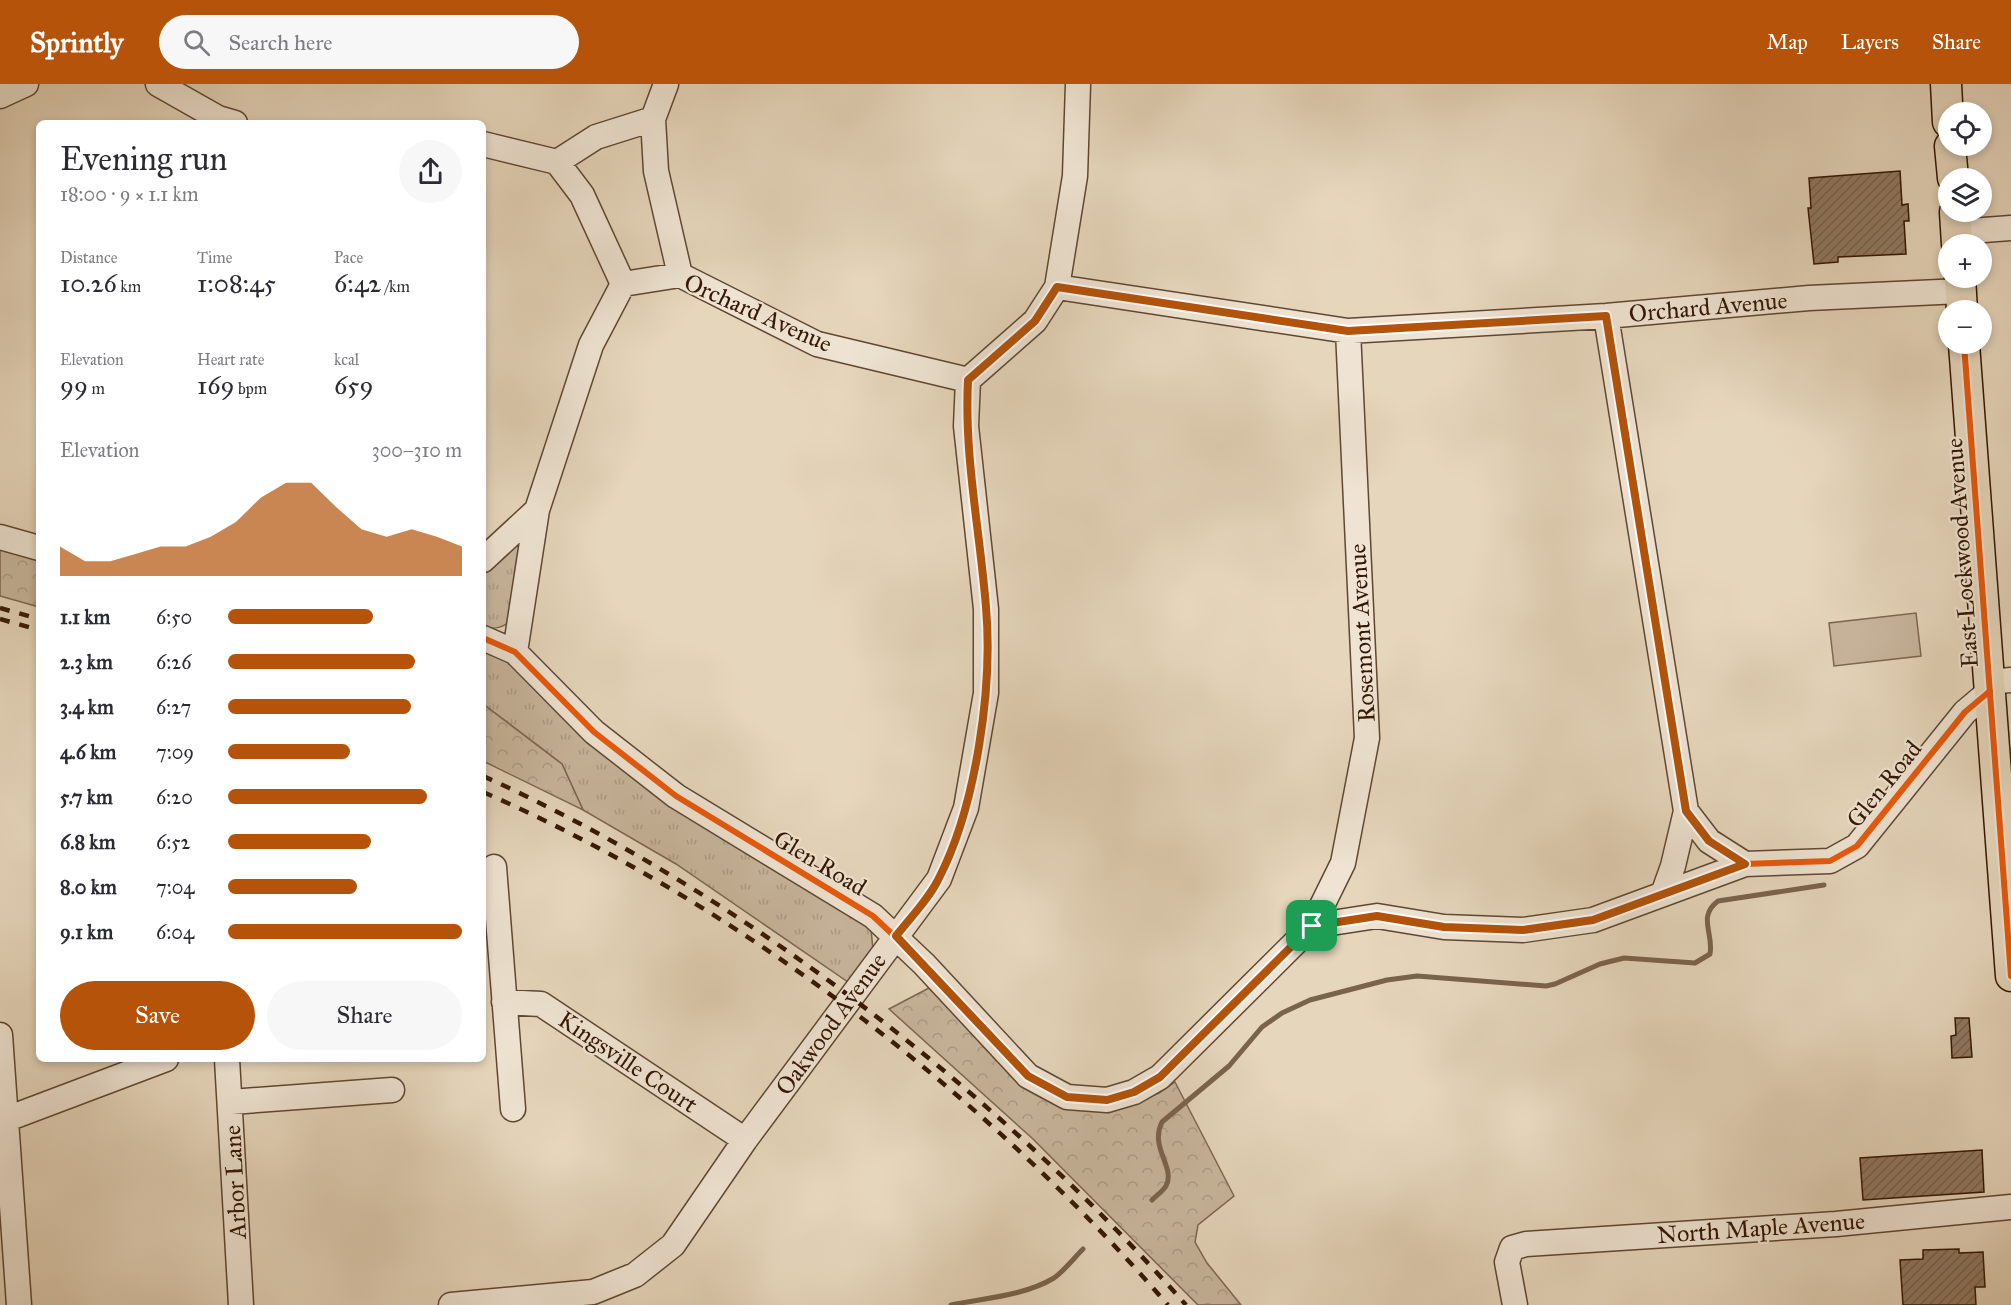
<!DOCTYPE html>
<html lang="en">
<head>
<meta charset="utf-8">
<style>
	:root { --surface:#fff; --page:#f7f7f7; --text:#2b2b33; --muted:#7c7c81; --accent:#b45309 }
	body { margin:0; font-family:"IM FELL Great Primer",serif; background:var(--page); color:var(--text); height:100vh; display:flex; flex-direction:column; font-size:22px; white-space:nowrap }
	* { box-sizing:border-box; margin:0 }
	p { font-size:20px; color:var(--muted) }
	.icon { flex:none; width:33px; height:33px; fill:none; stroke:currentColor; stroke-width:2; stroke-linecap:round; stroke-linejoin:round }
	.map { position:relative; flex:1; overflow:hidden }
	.side { position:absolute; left:36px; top:36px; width:450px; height:942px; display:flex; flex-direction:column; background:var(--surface); border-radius:9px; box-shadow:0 3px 9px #0003 }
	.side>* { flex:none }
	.fabs { position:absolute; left:1938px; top:18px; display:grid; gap:12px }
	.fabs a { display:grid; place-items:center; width:54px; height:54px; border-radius:50%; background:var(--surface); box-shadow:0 3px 9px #0003; font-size:30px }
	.pin { position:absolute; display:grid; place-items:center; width:51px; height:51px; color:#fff; margin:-26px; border-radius:12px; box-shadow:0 3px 9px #0006 }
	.round { display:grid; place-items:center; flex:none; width:63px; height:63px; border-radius:32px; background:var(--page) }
	.overview { display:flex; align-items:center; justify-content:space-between; height:102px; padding:0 24px }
	h1 { font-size:33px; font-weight:600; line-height:45px }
	.stats { display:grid; grid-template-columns:repeat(3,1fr); gap:9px; height:102px; padding:6px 24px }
	.stats div { display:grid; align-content:center }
	.stats b { font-size:26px; font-weight:600 }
	.stats small { font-size:16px; font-weight:400 }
	.stats p { font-size:16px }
	.chart { height:168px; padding:12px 24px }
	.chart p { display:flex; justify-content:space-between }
	.chart svg { width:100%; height:108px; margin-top:6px; fill:var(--accent); opacity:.7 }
	.action { display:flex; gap:12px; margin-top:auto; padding:12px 24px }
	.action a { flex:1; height:69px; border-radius:36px; background:var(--accent); color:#fff; font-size:24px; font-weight:600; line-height:69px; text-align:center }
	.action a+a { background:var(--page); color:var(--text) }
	ul { padding:0 24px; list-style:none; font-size:20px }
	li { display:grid; grid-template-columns:96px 72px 1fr; align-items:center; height:45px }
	li i { height:15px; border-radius:8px; background:var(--accent) }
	header { display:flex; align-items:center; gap:36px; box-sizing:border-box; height:84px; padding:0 30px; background:var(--accent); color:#fff }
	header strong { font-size:28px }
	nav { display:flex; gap:33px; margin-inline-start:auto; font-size:21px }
	.search { width:420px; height:54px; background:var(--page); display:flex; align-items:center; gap:15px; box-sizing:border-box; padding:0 21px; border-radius:33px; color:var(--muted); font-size:22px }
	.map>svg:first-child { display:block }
</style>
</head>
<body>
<header>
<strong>Sprintly</strong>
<div class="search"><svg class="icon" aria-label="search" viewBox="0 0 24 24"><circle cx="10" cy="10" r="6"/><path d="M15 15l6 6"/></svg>Search here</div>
<nav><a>Map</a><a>Layers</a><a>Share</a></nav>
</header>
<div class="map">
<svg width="2011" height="1221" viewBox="0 0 2011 1221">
	<defs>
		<pattern id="grass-tufts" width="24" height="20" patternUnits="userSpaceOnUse" patternTransform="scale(1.5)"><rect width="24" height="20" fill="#c8b69d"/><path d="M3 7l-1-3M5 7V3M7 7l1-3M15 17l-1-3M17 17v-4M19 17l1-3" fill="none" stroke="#ac9c86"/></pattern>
		<pattern id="forest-crowns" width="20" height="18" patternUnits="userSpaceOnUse" patternTransform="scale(1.5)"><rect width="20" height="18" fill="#c8b69d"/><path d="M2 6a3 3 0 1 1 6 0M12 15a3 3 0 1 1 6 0" fill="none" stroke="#ac9c86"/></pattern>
		<pattern id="building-hatch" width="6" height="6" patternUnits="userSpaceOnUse" patternTransform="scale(1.5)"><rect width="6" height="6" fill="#917a63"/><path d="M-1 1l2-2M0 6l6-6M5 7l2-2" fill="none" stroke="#77634f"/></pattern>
	</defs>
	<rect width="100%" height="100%" fill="#e6d6bc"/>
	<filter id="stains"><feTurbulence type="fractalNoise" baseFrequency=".00333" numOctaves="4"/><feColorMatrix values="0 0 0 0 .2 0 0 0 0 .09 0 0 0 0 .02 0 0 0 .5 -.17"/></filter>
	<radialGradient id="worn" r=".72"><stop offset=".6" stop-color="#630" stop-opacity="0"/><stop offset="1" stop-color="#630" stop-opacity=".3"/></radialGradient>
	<!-- grass -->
	<path fill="url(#grass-tufts)" stroke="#7e6650" stroke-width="1.5" d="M 512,457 L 523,457 L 511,537 C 502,544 494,546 483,543 L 483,484 Z
		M 483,563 L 505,573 L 871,845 L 873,866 L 848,898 L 676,780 L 583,726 L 562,680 L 483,620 Z"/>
	<!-- forest -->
	<path fill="url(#forest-crowns)" stroke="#7e6650" stroke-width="1.5" d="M 0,459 L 39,471 L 39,523 L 0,512 Z
		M 483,620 L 562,680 L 583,726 L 483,677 Z
		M 929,904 L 1025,998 L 1136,1019 L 1159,1009 L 1175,998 L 1234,1112 L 1198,1141 L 1195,1158 L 1207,1179 L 1241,1221 L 1198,1221 L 1033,1055 L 889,925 Z"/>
	<!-- green -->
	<path fill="#c8b69d" stroke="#7e6650" stroke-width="1.5" d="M 1916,529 L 1921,572 L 1834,582 L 1829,539 Z"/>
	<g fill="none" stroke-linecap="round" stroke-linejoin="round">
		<!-- stream -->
		<path stroke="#7a634c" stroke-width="5" d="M 1152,1116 C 1156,1112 1163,1107 1166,1102 C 1176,1083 1149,1064 1162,1038 L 1229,982 L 1262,943 L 1282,929 L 1310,916 L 1387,896 L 1417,892 L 1546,902 L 1555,900 L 1600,880 L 1624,874 L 1695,879 L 1710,870 C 1714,849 1697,833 1718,817 L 1824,801
			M 951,1221 C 984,1214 1024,1212 1054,1194 C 1064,1187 1074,1174 1083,1165"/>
	</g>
	<!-- building -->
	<path fill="url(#building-hatch)" stroke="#341703" stroke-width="1.5" d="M 1900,87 L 1902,121 L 1908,120 L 1909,137 L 1904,137 L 1906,170 L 1838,173 L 1838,178 L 1814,180 L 1808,124 L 1811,124 L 1809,94 Z
		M 1955,934 L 1969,934 L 1972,973 L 1952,974 L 1951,952 L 1956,951 Z
		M 1982,1066 L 1984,1108 L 1863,1116 L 1860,1074 Z
		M 1959,1165 L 1959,1169 L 1983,1168 L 1985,1203 L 1975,1203 L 1976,1221 L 1903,1221 L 1900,1176 L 1923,1175 L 1923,1166 Z"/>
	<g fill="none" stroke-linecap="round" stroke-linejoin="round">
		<!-- minor casing -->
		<g stroke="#604731" stroke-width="27">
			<path id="minor" d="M 158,0 L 218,34 L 235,39
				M 666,0 L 653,35 L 656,87 L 680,191
				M 0,12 L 26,0
				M 483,60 L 557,78 L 596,53 L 653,35
				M 1957,148 L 2011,144
				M 623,200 L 680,191 L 817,260 L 968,296
				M 1057,203 L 1348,247 L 1606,232 L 1809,214 L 1961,207
				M 1606,232 L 1686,727 L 1673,782 L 1663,810
				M 968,296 L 1035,237 L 1057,203 L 1075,92 L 1078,0
				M 0,453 L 39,464
				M 483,476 L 537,426 L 591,261 L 623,200 L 582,111 L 557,78
				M 483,554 L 515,568 L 594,648 L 676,712 L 873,832 L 924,880 L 1028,992 L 1067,1013 L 1107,1016 L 1134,1008 L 1160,993 L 1312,842 L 1377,832 L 1444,843 L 1523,846 L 1593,836 L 1745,780 L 1830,777 L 1857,762 L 1965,628 L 1990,607
				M 515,568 L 537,426
				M 1990,598 L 2011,596
				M 1686,727 L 1709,757 L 1745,780
				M 494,783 L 513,1025
				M 1312,842 L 1343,779 L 1367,654 L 1348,247
				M 504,918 L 541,920 L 745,1056
				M 0,951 L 19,1221
				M 227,975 L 241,1221
				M 231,1018 L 392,1006
				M 7,1035 L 166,975
				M 451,1221 L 593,1208 L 635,1191 L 673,1161 L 745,1056 L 939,795 L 966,724 L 986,609 L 986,525 L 966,342 L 968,296
				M 1515,1221 L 1507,1178 L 1512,1164 L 1526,1160 L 1836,1140 L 2011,1123"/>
		</g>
		<!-- major casing -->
		<g stroke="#341703" stroke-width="33">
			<path id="major" d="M 1946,0 L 1948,38
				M 1950,62 L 1953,94
				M 1955,128 L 1957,160
				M 1960,194 L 1962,226
				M 1964,260 L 2011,892"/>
		</g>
		<!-- minor -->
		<use href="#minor" stroke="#efe4d3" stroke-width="24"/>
		<!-- major -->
		<use href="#major" stroke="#e6d6bc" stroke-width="30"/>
		<!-- rail -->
		<path stroke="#341703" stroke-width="4.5" stroke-dasharray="10 10" stroke-linecap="butt" d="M 0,524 L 39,535
			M 0,535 L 39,546
			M 483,692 C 740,808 1000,1010 1186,1221
			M 483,708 C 739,820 985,1010 1168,1221"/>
		<!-- cycleway casing -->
		<g stroke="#efe4d3" stroke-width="10">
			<path id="cycleway" d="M 1964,260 L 2011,892
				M 483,554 L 515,568 L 594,648 L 676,712 L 873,832 L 924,880 L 1028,992 L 1067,1013 L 1107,1016 L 1134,1008 L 1160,993 L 1312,842 L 1377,832 L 1444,843 L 1523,846 L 1593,836 L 1745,780 L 1830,777 L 1857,762 L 1965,628 L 1990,607"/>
		</g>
		<!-- cycleway -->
		<use href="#cycleway" stroke="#e8590c" stroke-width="6"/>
	</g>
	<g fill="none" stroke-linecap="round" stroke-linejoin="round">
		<!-- route casing -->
		<g stroke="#fff" stroke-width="12">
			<path id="route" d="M 1057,203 L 1348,247 L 1606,232 L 1686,727 L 1709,757 L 1745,780 L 1593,836 L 1523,846 L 1444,843 L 1377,832 L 1312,842 L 1160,993 L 1134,1008 L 1107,1016 L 1067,1013 L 1028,992 L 896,852 C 910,834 929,815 939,794 C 976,722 993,604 986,523 C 980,447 964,373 968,296 L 1035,237 Z"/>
		</g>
		<!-- route -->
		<use href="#route" stroke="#b45309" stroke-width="8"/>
	</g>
	<g text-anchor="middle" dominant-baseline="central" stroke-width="4.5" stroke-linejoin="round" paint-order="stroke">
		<!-- street labels -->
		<g font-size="24" fill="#341703" stroke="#efe4d3">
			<text transform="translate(1708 223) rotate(-5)">Orchard Avenue</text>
			<text transform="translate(758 229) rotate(24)">Orchard Avenue</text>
			<text transform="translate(1962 469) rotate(-94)">East Lockwood Avenue</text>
			<text transform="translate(1362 549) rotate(-93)">Rosemont Avenue</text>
			<text transform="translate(1884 700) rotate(-51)">Glen Road</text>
			<text transform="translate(820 779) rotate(31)">Glen Road</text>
			<text transform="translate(831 940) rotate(-54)">Oakwood Avenue</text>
			<text transform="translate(628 978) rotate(34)">Kingsville Court</text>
			<text transform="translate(235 1098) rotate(-93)">Arbor Lane</text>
			<text transform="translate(1761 1144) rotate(-4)">North Maple Avenue</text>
		</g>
	</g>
	<rect width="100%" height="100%" filter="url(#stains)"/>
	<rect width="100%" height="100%" fill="url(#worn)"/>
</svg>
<div class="fabs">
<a><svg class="icon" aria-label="locate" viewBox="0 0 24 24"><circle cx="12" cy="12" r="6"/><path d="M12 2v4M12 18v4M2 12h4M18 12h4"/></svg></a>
<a><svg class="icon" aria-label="layers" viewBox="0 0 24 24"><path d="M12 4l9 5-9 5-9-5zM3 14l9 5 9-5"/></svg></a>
<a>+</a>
<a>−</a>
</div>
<div class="pin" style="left:1312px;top:842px;background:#1e9e55"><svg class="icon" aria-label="arrive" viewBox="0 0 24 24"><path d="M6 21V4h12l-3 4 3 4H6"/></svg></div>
<section class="side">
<div class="overview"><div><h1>Evening run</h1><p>18:00 · 9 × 1.1 km</p></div><a class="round"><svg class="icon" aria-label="share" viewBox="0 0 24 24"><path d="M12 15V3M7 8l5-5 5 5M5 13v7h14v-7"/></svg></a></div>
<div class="stats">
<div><p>Distance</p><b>10.26<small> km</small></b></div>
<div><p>Time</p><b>1:08:45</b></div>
<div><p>Pace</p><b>6:42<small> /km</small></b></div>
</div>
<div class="stats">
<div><p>Elevation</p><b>99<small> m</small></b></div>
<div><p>Heart rate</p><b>169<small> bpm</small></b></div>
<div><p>kcal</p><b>659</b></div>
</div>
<div class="chart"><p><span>Elevation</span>300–310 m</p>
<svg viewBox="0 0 160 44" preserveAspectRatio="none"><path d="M0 44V32L10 38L20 38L30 35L40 32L50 32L60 28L70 22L80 12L90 6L100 6L110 16L120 25L130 28L140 25L150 28L160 32V44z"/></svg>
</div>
<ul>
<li><b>1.1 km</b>6:50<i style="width:62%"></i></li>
<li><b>2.3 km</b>6:26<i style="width:80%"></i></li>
<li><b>3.4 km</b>6:27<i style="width:78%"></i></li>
<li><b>4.6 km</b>7:09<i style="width:52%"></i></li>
<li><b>5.7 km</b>6:20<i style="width:85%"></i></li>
<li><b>6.8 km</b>6:52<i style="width:61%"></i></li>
<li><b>8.0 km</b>7:04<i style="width:55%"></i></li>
<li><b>9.1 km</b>6:04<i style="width:100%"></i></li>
</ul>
<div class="action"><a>Save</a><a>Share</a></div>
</section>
</div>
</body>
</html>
